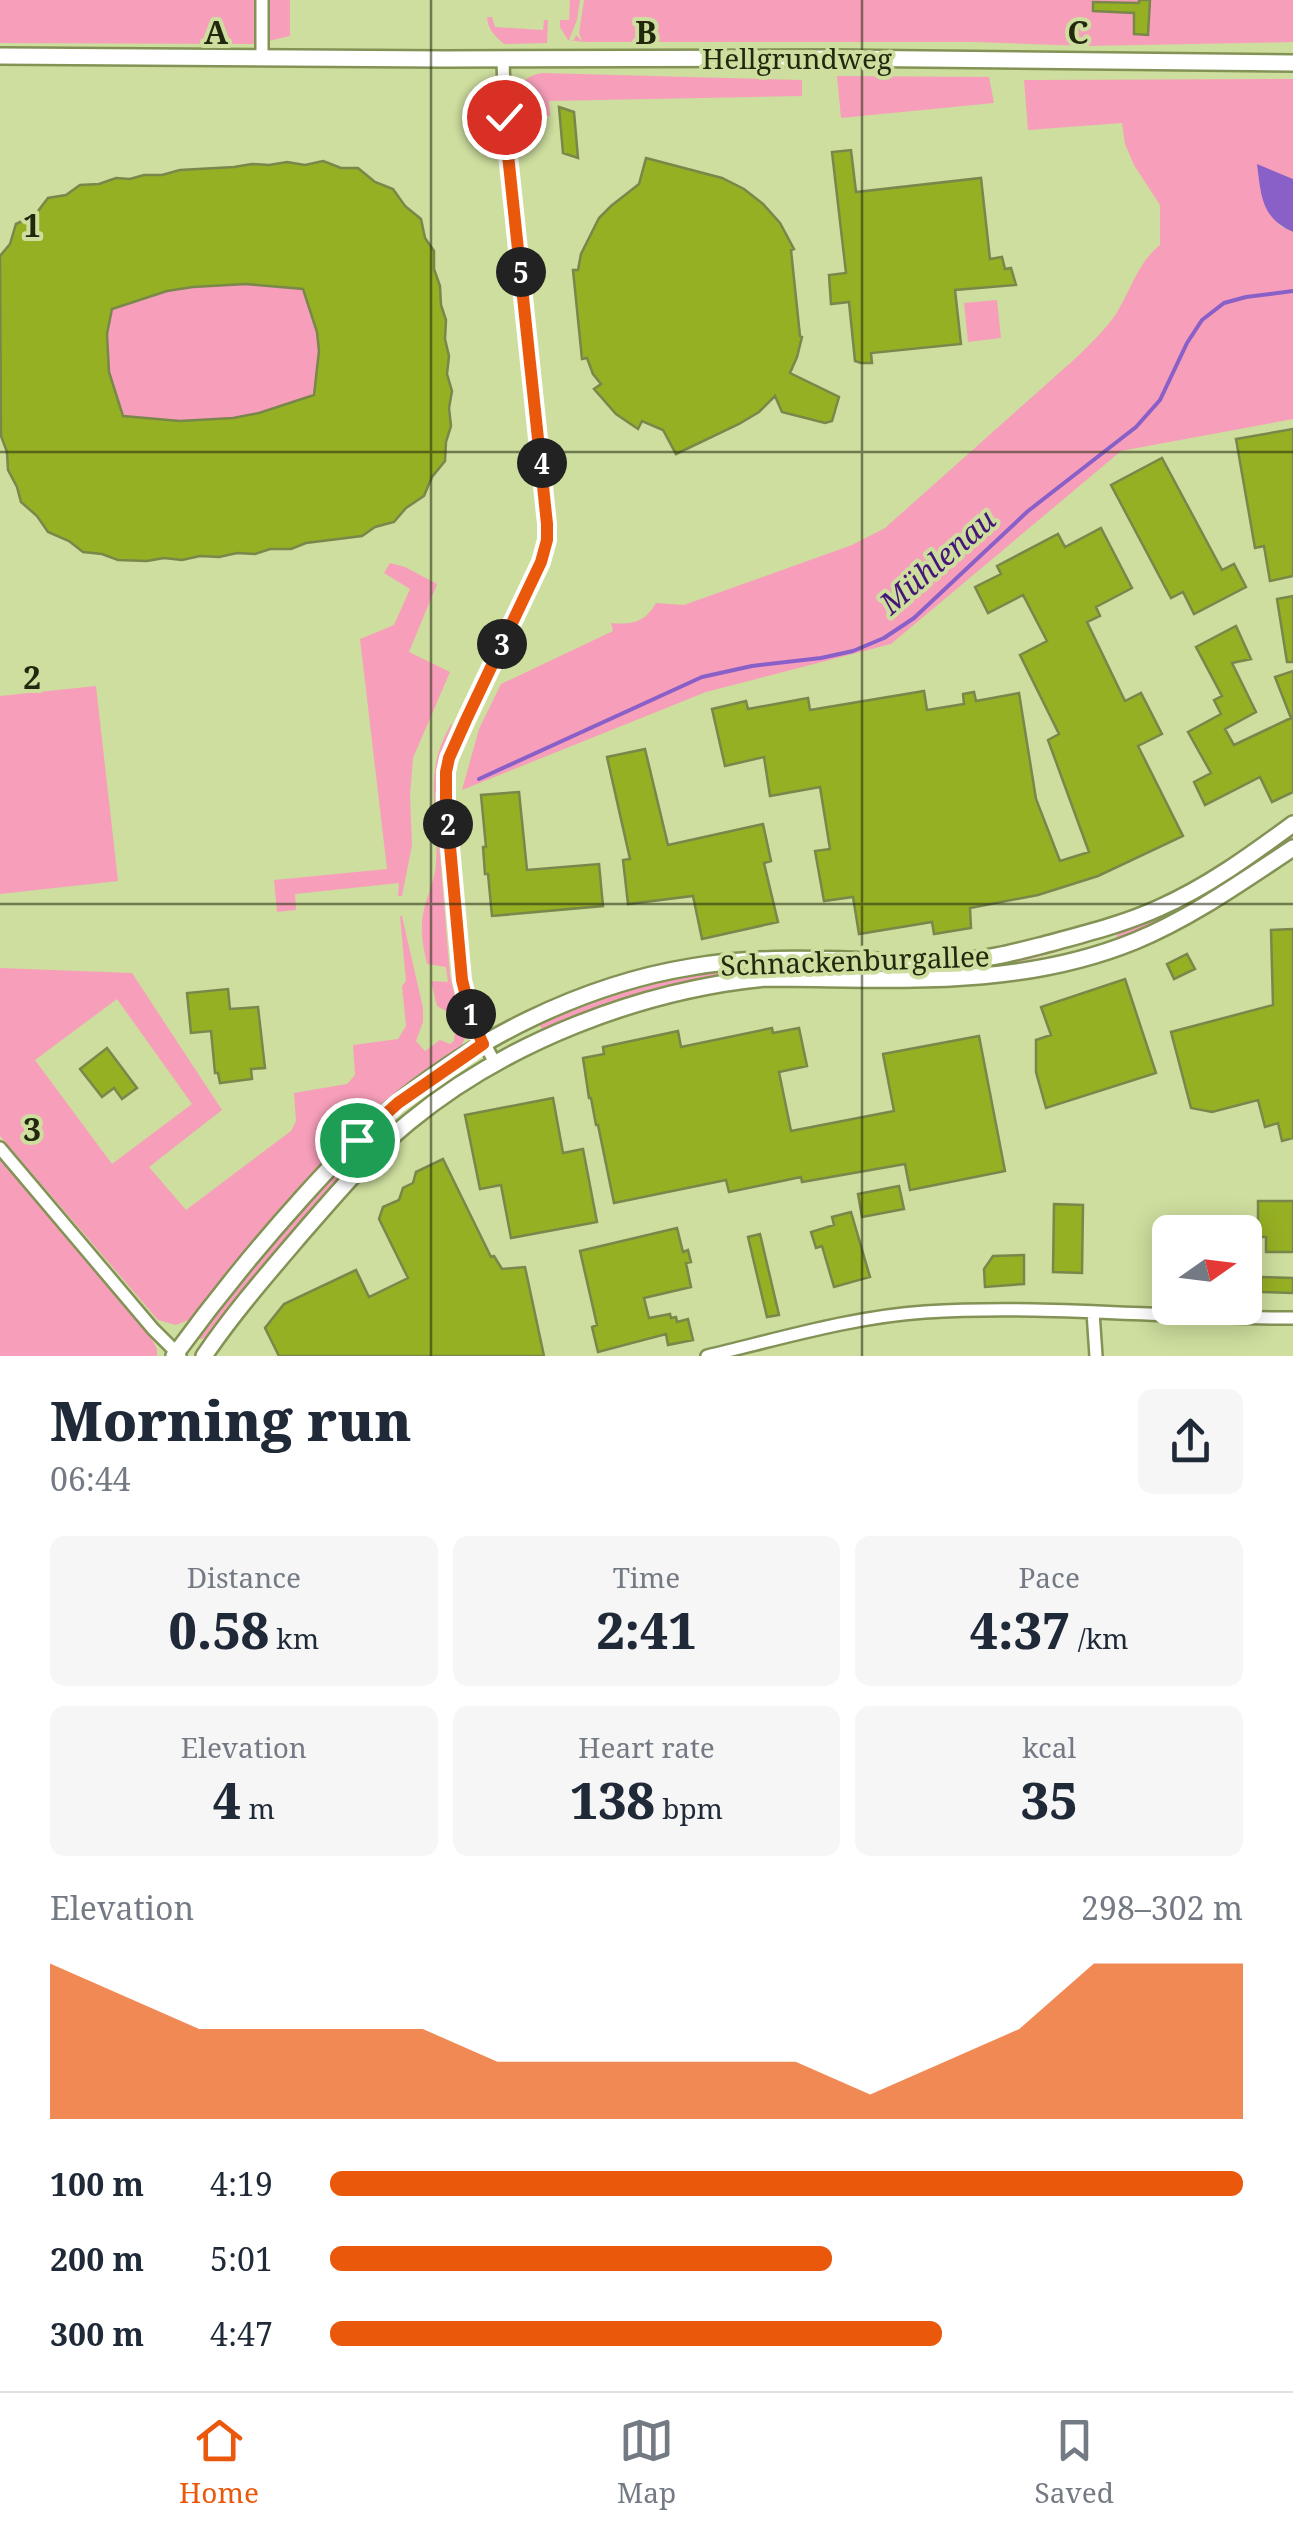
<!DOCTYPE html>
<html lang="en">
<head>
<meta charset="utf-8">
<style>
	:root { --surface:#fff; --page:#f6f6f7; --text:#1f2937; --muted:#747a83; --line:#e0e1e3; --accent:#ea580c }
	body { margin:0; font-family:"Noto Serif",serif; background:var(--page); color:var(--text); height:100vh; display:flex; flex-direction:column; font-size:38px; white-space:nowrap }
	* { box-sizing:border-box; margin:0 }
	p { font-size:32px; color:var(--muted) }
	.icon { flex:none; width:55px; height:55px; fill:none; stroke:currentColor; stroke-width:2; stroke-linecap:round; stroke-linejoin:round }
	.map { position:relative; height:1356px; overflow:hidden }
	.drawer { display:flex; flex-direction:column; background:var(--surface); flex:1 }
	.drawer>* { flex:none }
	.needle { width:65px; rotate:76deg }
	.buttons { position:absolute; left:1152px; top:1215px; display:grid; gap:20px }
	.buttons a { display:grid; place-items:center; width:110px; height:110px; border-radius:15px; background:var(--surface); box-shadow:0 5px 25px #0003; font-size:50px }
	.pin { position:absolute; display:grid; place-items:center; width:85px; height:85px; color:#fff; margin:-42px; border:5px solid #fff; border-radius:50%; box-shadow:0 2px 10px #0007 }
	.km { position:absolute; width:50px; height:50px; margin:-25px; border-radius:50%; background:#222; color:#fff; font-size:28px; line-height:50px; text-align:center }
	.round { display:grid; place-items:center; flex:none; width:105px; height:105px; border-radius:15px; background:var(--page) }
	.overview { display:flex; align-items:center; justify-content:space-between; height:170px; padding:0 50px }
	h1 { font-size:55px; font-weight:800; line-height:75px }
	.metrics { display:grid; grid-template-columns:repeat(3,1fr); gap:15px; height:170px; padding:10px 50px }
	.metrics div { display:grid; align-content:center; border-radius:15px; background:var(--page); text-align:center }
	.metrics b { font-size:50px; font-weight:800 }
	.metrics small { font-size:28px; font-weight:400 }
	.metrics p { font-size:28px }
	.chart { height:280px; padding:20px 50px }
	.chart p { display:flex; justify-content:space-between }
	.chart svg { width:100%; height:180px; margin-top:10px; fill:var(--accent); opacity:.7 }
	ul { padding:0 50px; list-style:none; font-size:32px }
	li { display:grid; grid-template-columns:160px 120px 1fr; align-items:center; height:75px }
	li i { height:25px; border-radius:12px; background:var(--accent) }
	.tab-bar { display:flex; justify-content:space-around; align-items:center; height:140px; border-top:2px solid var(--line); background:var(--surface); font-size:28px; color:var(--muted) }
	.tab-bar a { display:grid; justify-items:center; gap:5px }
	.tab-bar .current { color:var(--accent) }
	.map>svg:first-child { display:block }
</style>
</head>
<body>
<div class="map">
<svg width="1293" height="1356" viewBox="0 0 1293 1356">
	<rect width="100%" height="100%" fill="#cdde9e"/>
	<!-- green -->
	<path fill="#f79fba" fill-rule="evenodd" d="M 0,0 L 290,0 L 290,36 L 255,44 L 0,43 Z
		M 570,0 L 580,0 L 577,20 L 569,40 L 574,40 L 576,35 L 582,41 L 579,33 L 584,0 L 1293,0 L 1293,42 L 1085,46 L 975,42 L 585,42 L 568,40 L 560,27 L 560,20 L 569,20 Z
		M 487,17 L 492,17 L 495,27 L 543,30 L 544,20 L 548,20 L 547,43 L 504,44 C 495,36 488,30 487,17 Z
		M 542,73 L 802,80 L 802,96 L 549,101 L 550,116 L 515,111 C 515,92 521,76 542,73 Z
		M 837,76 L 989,77 L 994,103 L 841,118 Z
		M 1293,79 L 1293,179 L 1257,165 L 1279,225 L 1293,232 L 1293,419 L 1121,451 L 891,644 L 706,692 L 462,790 L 479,729 L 501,684 L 613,631 L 611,623 C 633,625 645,622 656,603 L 684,605 L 852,545 L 885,528 L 1077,357 C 1091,343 1105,330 1116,314 C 1130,291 1139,261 1160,245 L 1160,205 L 1134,165 L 1125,144 L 1122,123 L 1028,130 L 1024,80 Z
		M 323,161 L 341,168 L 358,168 L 375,182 L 393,189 L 405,206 L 421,219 L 425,238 L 434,251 L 434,269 L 440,286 L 445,339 L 449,356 L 447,374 L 452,391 L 449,408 L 451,426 L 446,443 L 445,461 L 432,477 L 424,496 L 406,507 L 394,522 L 375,527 L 362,536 L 306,543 L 291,549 L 270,549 L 255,554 L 237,553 L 219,557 L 200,556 L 182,560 L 164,558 L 147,561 L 118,560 L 102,553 L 83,552 L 69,541 L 48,532 L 37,516 L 21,502 L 17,487 L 8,470 L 0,414 L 0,256 L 10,244 L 16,224 L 35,215 L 48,198 L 66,195 L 80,185 L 99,184 L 144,175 L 162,175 L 180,170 L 234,167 L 252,164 L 269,165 L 287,162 L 305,165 Z
		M 997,300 L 1001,338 L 968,342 L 964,303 Z
		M 390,563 L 405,567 L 437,584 L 409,652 L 450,672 L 413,758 L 410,795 L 412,845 L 402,896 L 398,896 L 399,883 L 295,894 L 296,910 L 277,912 L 274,880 L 387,869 L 360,639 L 394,625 L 410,589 L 384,573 Z
		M 96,686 L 118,881 L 0,894 L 0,696 Z
		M 451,724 L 452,725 L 441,753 L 435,796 L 450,976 L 459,1014 L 451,1014 L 437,1006 L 431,981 L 448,982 L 446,967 L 427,964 C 422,942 419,924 426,902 C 430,889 435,877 436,864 C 440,810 421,777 451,724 Z
		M 1293,833 L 1293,837 C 1245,871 1173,927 1116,938 L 1120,929 L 1128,929 L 1186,904 Z
		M 400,916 L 402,916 L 423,1008 L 423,1022 L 416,1041 L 425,1051 L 440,1040 L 450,1044 L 454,1041 L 455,1030 L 464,1027 L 465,1038 L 461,1047 C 434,1071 403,1090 375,1113 C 308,1169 246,1250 191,1319 L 176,1325 L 158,1320 L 0,1136 L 0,968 L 132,973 L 222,1110 L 149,1167 L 186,1210 L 291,1131 L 296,1121 L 294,1093 L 347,1084 L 355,1075 L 353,1045 L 398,1039 L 406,1026 L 402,986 L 406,981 ZM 117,999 L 192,1104 L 112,1164 L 35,1060 Z
		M 1093,938 L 1096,940 C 1049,954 1003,969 954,972 C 865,977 775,963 687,981 C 637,991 590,1011 543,1031 L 539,1023 L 587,1002 L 640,985 L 690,974 L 755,967 L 892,967 Z
		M 0,1157 L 148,1332 L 157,1349 L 157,1356 L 0,1356 Z
		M 348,1158 L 352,1160 L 343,1170 L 336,1183 L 212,1333 L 202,1339 L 196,1339 L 275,1238 Z"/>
	<!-- water -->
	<path fill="#895fc8" d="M 1257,164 L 1293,179 L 1293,232 C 1261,218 1261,195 1257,164 Z"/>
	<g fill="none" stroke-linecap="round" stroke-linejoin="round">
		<!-- stream -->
		<path stroke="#895fc8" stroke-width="4" d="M 479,779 L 702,677 L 752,666 L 821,658 L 853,651 L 884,638 L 914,618 L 1028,511 L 1136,427 L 1160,400 L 1187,343 L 1202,320 L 1224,303 L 1246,297 L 1293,291"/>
	</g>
	<!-- building -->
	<path fill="#96b023" stroke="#79874b" stroke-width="2.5" fill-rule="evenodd" d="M 1139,0 L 1150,0 L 1148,35 L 1134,34 L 1134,13 L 1093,11 L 1093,2 L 1139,3 Z
		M 559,107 L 574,112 L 578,158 L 563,153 Z
		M 851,150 L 856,192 L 981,178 L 990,259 L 1002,257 L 1005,269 L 1011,268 L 1016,285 L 955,290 L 961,344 L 871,353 L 872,363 L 861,363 L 855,361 L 849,302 L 831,304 L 829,275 L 846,273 L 832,152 Z
		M 646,158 L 722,178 L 744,189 L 763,204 L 780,223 L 794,249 L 791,250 L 800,336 L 802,337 L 797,357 L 790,373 L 839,397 L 832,421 L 825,423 L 786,413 L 782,412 L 775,396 L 759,412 L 739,424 L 676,454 L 663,430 L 642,421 L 638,429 L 616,414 L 594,389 L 601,384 L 593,374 L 587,358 L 582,359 L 573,270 L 578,270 L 581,254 L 599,218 L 611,206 L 639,184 Z
		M 323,161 L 341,168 L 358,168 L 375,182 L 393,189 L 405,206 L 421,219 L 425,238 L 434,251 L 434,269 L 440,286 L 441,305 L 446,320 L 445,339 L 449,356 L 447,374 L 452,391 L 449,408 L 451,426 L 446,442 L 445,461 L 432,477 L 424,496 L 406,508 L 394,522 L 375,527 L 362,536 L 306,543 L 291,549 L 270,549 L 255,554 L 237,553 L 219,557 L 200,556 L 182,560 L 164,558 L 147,561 L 118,560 L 102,554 L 83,552 L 69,541 L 48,532 L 37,516 L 21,502 L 17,487 L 8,470 L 7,452 L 1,436 L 0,256 L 10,244 L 16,224 L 35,215 L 48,198 L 66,195 L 80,185 L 99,184 L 116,178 L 130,179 L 144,175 L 162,175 L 180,170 L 234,167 L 252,164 L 269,165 L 287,162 L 305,165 ZM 246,284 L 303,289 L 317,332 L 319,351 L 314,395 L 259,413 L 233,418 L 180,421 L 123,416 L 109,372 L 107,334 L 112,309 L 167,291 L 193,287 Z
		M 1293,429 L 1293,576 L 1270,581 L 1264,546 L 1255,548 L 1236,439 Z
		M 1162,458 L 1222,570 L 1234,564 L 1246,587 L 1194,614 L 1183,592 L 1171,598 L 1111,485 Z
		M 1101,528 L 1132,588 L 1096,607 L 1100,616 L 1087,622 L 1125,701 L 1141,693 L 1162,734 L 1138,746 L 1183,836 L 1098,876 L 1038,895 L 970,908 L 971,928 L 934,934 L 932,922 L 859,934 L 853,897 L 824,901 L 815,851 L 830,849 L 820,787 L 770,796 L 764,757 L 725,766 L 712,709 L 746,701 L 748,709 L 808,698 L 810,710 L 924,691 L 927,710 L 964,704 L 963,694 L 974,692 L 976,701 L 1019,693 L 1036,799 L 1060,861 L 1089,852 L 1048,740 L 1059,734 L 1020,655 L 1047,641 L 1023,595 L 988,613 L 975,587 L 1001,574 L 997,566 L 1058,534 L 1065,547 Z
		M 1293,596 L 1293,662 L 1287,662 L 1277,599 Z
		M 1236,626 L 1251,659 L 1232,663 L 1256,712 L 1225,729 L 1234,745 L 1291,718 L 1275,677 L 1293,671 L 1293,792 L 1272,802 L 1260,777 L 1205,805 L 1194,782 L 1211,773 L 1188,732 L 1221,714 L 1214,700 L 1222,696 L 1196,647 Z
		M 645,749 L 668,845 L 763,824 L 771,861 L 764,863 L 778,922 L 702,939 L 693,896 L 628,904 L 623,860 L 630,859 L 607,757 Z
		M 519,792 L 527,870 L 599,864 L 603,906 L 492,916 L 488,874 L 485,874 L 483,847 L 486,847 L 481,795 Z
		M 1293,929 L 1293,1138 L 1282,1141 L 1278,1123 L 1265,1127 L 1258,1100 L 1212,1112 L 1191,1108 L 1171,1032 L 1273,1005 L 1271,930 Z
		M 1187,954 L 1195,969 L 1174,979 L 1167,964 Z
		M 1125,979 L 1156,1073 L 1046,1108 L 1036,1072 L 1036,1040 L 1051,1035 L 1041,1007 Z
		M 228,989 L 230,1009 L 258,1007 L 265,1068 L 251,1069 L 252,1079 L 220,1083 L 218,1073 L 215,1073 L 211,1031 L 191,1033 L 187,993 Z
		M 772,1028 L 773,1033 L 799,1028 L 807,1066 L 779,1072 L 791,1131 L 894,1111 L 883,1054 L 979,1036 L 1005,1171 L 910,1190 L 905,1164 L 802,1182 L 801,1177 L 729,1192 L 726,1180 L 614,1203 L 598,1125 L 596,1125 L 591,1098 L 589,1098 L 583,1058 L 604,1054 L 603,1047 L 678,1031 L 681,1047 Z
		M 107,1048 L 137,1088 L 122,1099 L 114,1088 L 102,1097 L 80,1069 Z
		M 553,1098 L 563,1153 L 583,1149 L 597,1222 L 511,1238 L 501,1185 L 480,1189 L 465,1115 Z
		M 443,1159 L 491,1257 L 494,1256 L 502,1269 L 525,1267 L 544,1356 L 279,1356 L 265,1328 L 284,1304 L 356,1270 L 369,1297 L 408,1278 L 379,1219 L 383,1207 L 399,1200 L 403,1188 L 413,1183 L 416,1172 Z
		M 899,1186 L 904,1209 L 862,1217 L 858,1194 Z
		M 1258,1201 L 1293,1201 L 1293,1252 L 1266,1252 L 1266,1237 L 1258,1237 Z
		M 1054,1204 L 1083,1205 L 1082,1273 L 1053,1272 Z
		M 851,1212 L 870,1277 L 834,1287 L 822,1246 L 816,1248 L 811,1232 L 834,1225 L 832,1217 Z
		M 677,1228 L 683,1252 L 688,1250 L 691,1262 L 686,1263 L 691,1287 L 644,1298 L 649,1318 L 670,1314 L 671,1318 L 676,1317 L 677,1322 L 688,1319 L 693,1340 L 668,1345 L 666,1334 L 598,1352 L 592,1327 L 597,1325 L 580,1251 Z
		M 760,1234 L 779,1315 L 767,1317 L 748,1237 Z
		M 1024,1255 L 1024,1284 L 985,1287 L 984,1269 L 993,1256 Z
		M 1261,1277 L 1293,1278 L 1293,1293 L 1261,1292 Z"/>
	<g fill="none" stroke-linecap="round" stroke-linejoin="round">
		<!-- street casing -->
		<g stroke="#839255" stroke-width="16">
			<path id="street" d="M 262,0 L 262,57
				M 496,1065 L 472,1020 L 463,980 L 445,787 L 446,772 L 453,748 L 541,563 L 547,540 L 546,505 L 505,130 L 503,59
				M 0,1148 L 153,1329 L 180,1356
				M 1093,1312 L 1096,1356
				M 707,1356 C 779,1339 851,1317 925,1312 C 1048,1304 1170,1319 1293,1318"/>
		</g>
		<!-- secondary casing -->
		<g stroke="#839255" stroke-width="20">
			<path id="secondary" d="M 0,56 L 445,59 L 833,58 L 1293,63
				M 174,1356 C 214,1301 257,1248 302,1198 C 329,1168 357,1138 387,1112 C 472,1040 581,985 691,967 C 777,952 867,964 955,961 C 988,960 1019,951 1051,943 C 1087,933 1124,924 1159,908 C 1207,887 1251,855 1293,824
				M 204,1356 C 234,1312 269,1272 304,1231 C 337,1193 370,1154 409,1122 C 506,1042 641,990 765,978 C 891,978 1015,990 1135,941 C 1191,918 1243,881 1293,848"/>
		</g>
		<!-- street -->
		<use href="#street" stroke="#fff" stroke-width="11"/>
		<!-- secondary -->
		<use href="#secondary" stroke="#fff" stroke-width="15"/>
	</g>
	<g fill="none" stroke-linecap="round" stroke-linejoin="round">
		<!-- route casing -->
		<g stroke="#fff" stroke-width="20">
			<path id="route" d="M 357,1140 L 398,1103 L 483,1044 L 472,1020 L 462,980 L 446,802 L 446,772 L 449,758 L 466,720 L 541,562 L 547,540 L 547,524 L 504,117"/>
		</g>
		<!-- route -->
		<use href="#route" stroke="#ea580c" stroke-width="12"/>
	</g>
	<!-- grid -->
	<path fill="none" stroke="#22280e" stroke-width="2.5" stroke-opacity="0.55" d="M 431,0 L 431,1356M 862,0 L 862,1356M 0,452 L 1293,452M 0,904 L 1293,904"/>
	<g text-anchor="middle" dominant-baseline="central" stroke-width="8" stroke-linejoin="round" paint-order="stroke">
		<!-- street labels -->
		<g font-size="28" fill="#22280e" stroke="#cdde9e">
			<text x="797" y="58">Hellgrundweg</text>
			<text transform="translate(855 960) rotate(-2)">Schnackenburgallee</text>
		</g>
		<!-- water labels -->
		<g font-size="30" font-style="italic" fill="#451677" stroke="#cdde9e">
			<text transform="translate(937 561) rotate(-41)">Mühlenau</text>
		</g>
	</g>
	<g font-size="32" text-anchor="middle" font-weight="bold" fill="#22280e" stroke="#cdde9e" stroke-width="8" stroke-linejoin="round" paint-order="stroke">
		<text x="216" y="44">A</text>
		<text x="646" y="44">B</text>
		<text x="1078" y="44">C</text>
		<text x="32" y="237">1</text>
		<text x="32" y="689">2</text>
		<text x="32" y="1141">3</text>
	</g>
</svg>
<div class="buttons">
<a><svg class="needle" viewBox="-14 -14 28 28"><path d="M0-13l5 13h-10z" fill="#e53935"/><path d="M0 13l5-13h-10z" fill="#747a83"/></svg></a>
</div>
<div class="pin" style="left:357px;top:1140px;background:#1e9e55"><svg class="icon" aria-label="arrive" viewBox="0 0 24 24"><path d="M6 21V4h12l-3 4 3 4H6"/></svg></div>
<div class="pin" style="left:504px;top:117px;background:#d93025"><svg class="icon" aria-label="check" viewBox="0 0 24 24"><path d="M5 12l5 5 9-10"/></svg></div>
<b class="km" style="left:471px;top:1014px">1</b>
<b class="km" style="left:448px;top:824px">2</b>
<b class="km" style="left:502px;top:644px">3</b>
<b class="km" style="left:542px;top:463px">4</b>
<b class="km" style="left:521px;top:272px">5</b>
</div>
<section class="drawer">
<div class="overview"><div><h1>Morning run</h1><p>06:44</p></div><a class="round"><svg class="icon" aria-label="share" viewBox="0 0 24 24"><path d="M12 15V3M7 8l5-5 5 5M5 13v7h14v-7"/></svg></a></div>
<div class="metrics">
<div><p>Distance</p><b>0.58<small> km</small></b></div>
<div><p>Time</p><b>2:41</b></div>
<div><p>Pace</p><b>4:37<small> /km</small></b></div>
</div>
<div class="metrics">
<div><p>Elevation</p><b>4<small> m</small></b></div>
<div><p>Heart rate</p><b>138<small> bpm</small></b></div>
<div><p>kcal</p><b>35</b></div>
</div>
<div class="chart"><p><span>Elevation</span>298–302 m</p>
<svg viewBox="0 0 160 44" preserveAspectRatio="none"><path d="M0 44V6L10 14L20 22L30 22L40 22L50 22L60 30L70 30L80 30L90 30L100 30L110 38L120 30L130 22L140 6L150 6L160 6V44z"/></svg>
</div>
<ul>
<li><b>100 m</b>4:19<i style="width:100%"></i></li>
<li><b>200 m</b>5:01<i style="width:55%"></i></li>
<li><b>300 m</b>4:47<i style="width:67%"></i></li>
</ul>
</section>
<nav class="tab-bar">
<a class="current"><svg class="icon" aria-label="home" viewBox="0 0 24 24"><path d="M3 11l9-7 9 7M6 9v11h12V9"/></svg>Home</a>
<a><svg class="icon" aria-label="map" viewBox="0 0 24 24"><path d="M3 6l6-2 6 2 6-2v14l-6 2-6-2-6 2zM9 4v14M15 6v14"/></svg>Map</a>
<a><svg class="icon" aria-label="saved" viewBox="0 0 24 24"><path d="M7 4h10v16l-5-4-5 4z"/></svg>Saved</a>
</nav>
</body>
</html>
